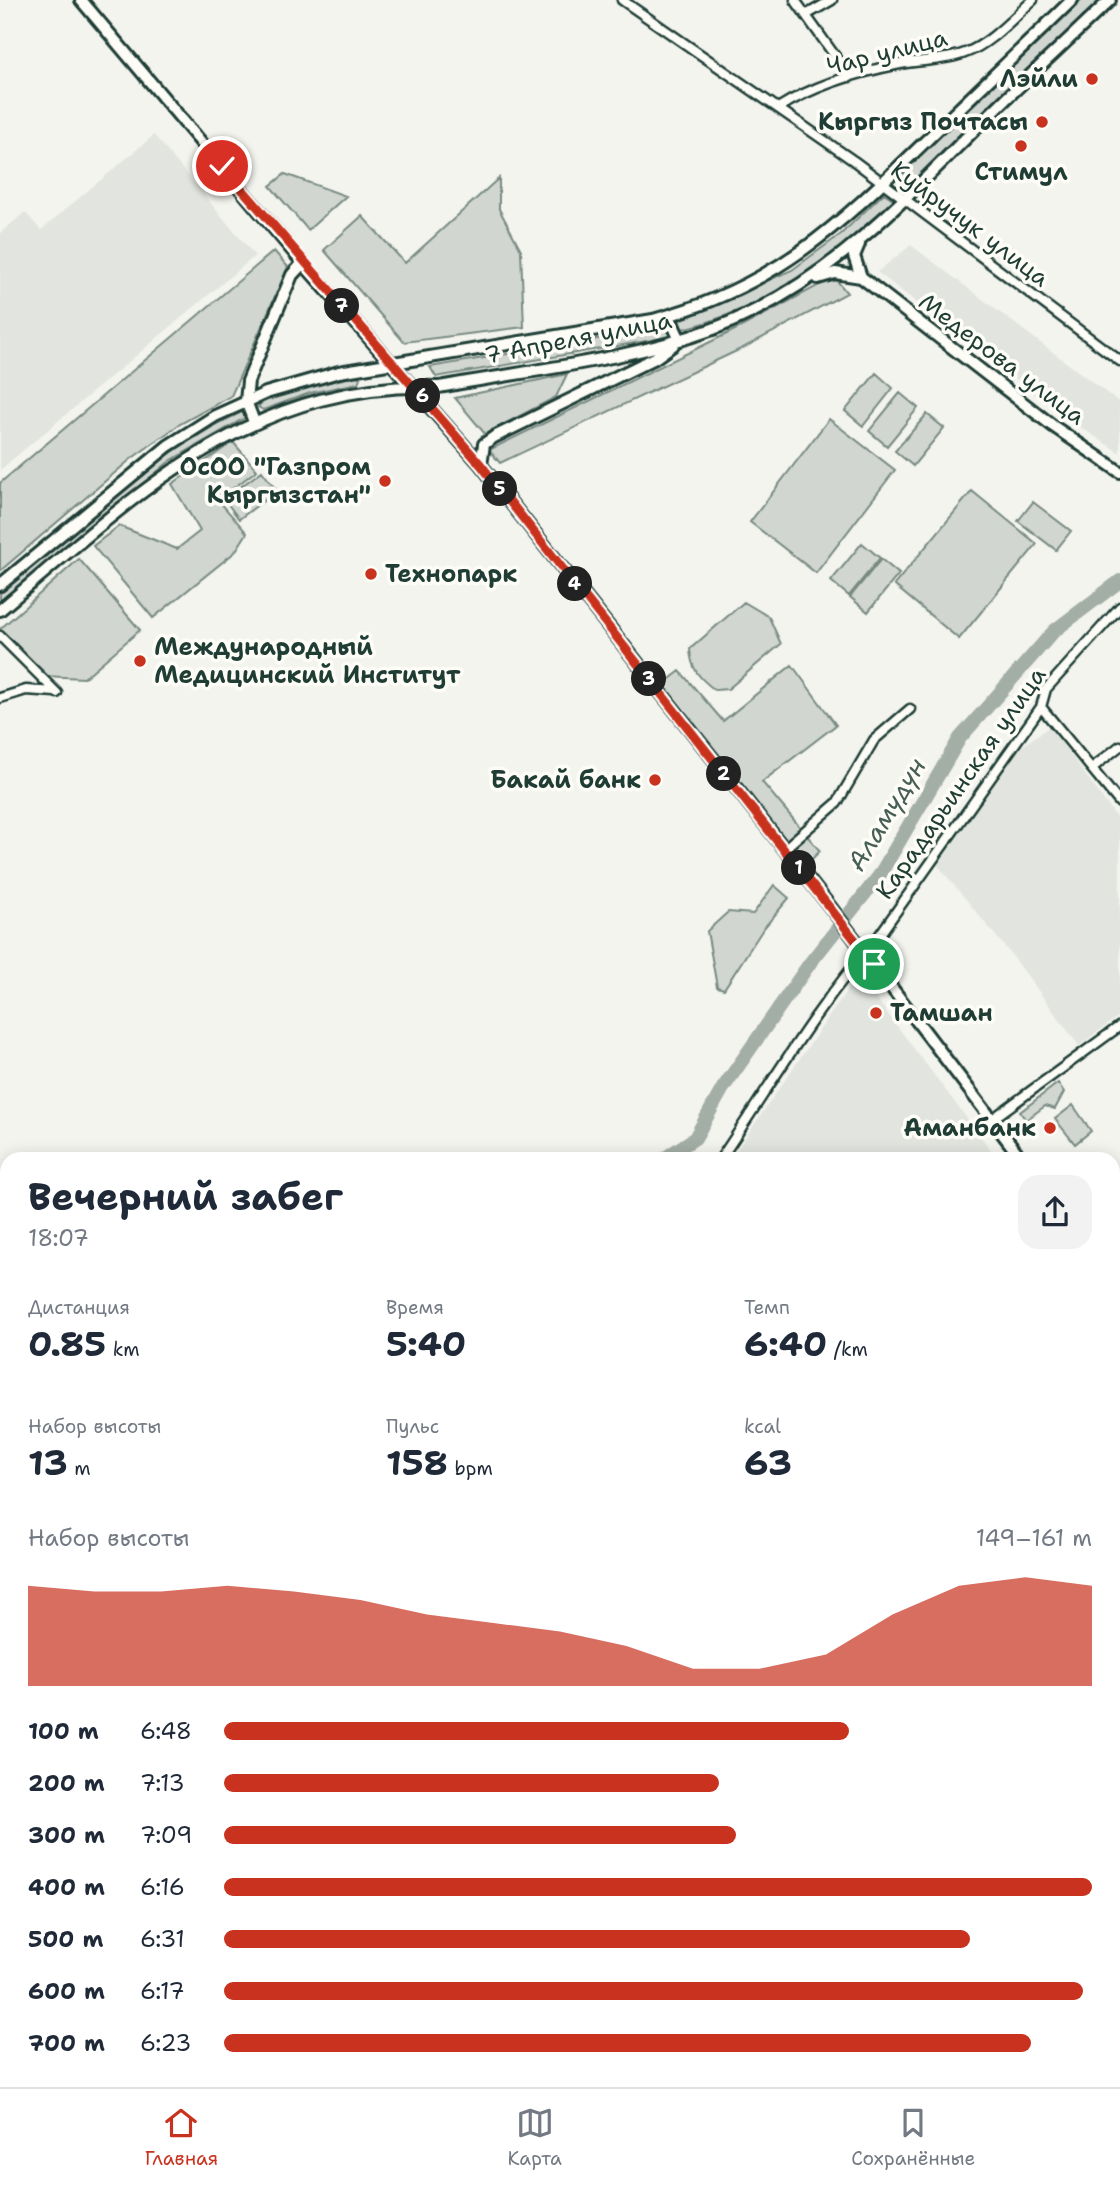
<!DOCTYPE html>
<html lang="ru">
<head>
<meta charset="utf-8">
<style>
	:root { --surface:#fff; --page:#f2f2f3; --text:#1f2937; --muted:#747a83; --line:#e0e1e3; --accent:#c8321e }
	body { margin:0; font-family:"Shantell Sans",sans-serif; background:var(--page); color:var(--text); height:100vh; display:flex; flex-direction:column; font-size:26px; white-space:nowrap }
	* { box-sizing:border-box; margin:0 }
	p { font-size:23px; color:var(--muted) }
	.icon { flex:none; width:38px; height:38px; fill:none; stroke:currentColor; stroke-width:2; stroke-linecap:round; stroke-linejoin:round }
	.map { position:relative; flex:1; overflow:hidden }
	.details { position:absolute; left:0px; top:1152px; width:1120px; height:936px; display:flex; flex-direction:column; background:var(--surface); border-radius:21px 21px 0 0; box-shadow:0 4px 18px #0003 }
	.details>* { flex:none }
	.pin { position:absolute; display:grid; place-items:center; width:60px; height:60px; color:#fff; margin:-30px; border:4px solid #fff; border-radius:50%; box-shadow:0 2px 7px #0007 }
	.km { position:absolute; width:35px; height:35px; margin:-18px; border-radius:50%; background:#222; color:#fff; font-size:19px; line-height:35px; text-align:center }
	.round { display:grid; place-items:center; flex:none; width:74px; height:74px; border-radius:21px; background:var(--page) }
	.head { display:flex; align-items:center; justify-content:space-between; height:119px; padding:0 28px }
	h1 { font-size:38px; font-weight:700; line-height:52px }
	.metrics { display:grid; grid-template-columns:repeat(3,1fr); gap:10px; height:119px; padding:7px 28px }
	.metrics div { display:grid; align-content:center }
	.metrics b { font-size:35px; font-weight:700 }
	.metrics small { font-size:19px; font-weight:400 }
	.metrics p { font-size:19px }
	.chart { height:196px; padding:14px 28px }
	.chart p { display:flex; justify-content:space-between }
	.chart svg { width:100%; height:126px; margin-top:7px; fill:var(--accent); opacity:.7 }
	ul { padding:0 28px; list-style:none; font-size:23px }
	li { display:grid; grid-template-columns:112px 84px 1fr; align-items:center; height:52px }
	li i { height:18px; border-radius:9px; background:var(--accent) }
	.tabs { display:flex; justify-content:space-around; align-items:center; height:98px; border-top:2px solid var(--line); background:var(--surface); font-size:19px; color:var(--muted) }
	.tabs a { display:grid; justify-items:center; gap:4px }
	.tabs .active { color:var(--accent) }
	.map>svg:first-child { display:block }
</style>
</head>
<body>
<div class="map">
<svg width="1120" height="2087" viewBox="0 0 1120 2087">
	<rect width="100%" height="100%" fill="#f4f4ef"/>
	<filter id="ink" filterUnits="userSpaceOnUse"><feTurbulence type="fractalNoise" baseFrequency=".0143" numOctaves="2"/><feDisplacementMap in="SourceGraphic" scale="14" xChannelSelector="R" yChannelSelector="G"/><feConvolveMatrix kernelMatrix="1 2 1 2 8 2 1 2 1" color-interpolation-filters="sRGB"/></filter>
	<g filter="url(#ink)">
		<!-- built -->
		<path fill="#e2e5df" d="M 154,135 L 255,256 L 0,470 L 0,233 L 25,212 L 41,230 Z
			M 911,245 L 1120,403 L 1120,453 L 1062,415 L 877,272 Z
			M 1050,726 L 1120,822 L 1120,1015 L 1079,1046 L 1014,958 L 935,862 L 1011,754 Z
			M 854,980 L 863,981 L 997,1158 L 731,1158 Z
			M 1113,1312 L 1120,1321 L 1120,1869 L 1113,1860 Z
			M 1120,1916 L 1120,2087 L 1063,2087 L 1058,2081 L 1113,2081 L 1113,1922 Z
			M 7,1977 L 7,2081 L 77,2081 L 76,2087 L 0,2087 L 0,1978 Z
			M 799,2081 L 848,2081 L 839,2087 L 804,2087 Z"/>
		<!-- green -->
		<path fill="#d1d6d1" stroke="#788a82" stroke-width="2" d="M 1081,0 L 1102,0 L 917,179 L 907,182 L 904,177 L 907,168 Z
			M 285,174 L 346,196 L 308,230 L 270,186 Z
			M 499,178 L 499,209 L 521,250 L 524,327 L 404,342 L 324,250 L 362,216 L 405,263 Z
			M 884,193 L 893,199 L 893,204 C 837,260 761,310 683,329 L 679,326 L 680,320 L 792,270 L 841,234 Z
			M 274,251 L 288,267 L 231,396 L 180,424 L 131,459 L 0,571 L 0,483 Z
			M 834,277 L 847,293 L 745,347 L 500,463 L 489,450 L 743,326 Z
			M 668,327 L 670,337 L 436,377 L 430,367 Z
			M 876,373 L 893,388 L 863,426 L 845,411 Z
			M 567,374 L 556,397 L 485,434 L 455,398 Z
			M 357,376 L 360,378 L 358,383 L 310,393 L 263,410 L 258,407 L 263,401 L 305,387 Z
			M 900,393 L 918,408 L 887,446 L 869,431 Z
			M 242,412 L 246,417 L 170,461 L 0,601 L 0,593 C 76,529 151,454 242,412 Z
			M 927,414 L 944,428 L 913,466 L 895,451 Z
			M 829,419 L 895,470 L 816,573 L 750,522 Z
			M 233,442 L 257,470 L 218,500 L 247,533 L 235,552 L 153,618 L 93,546 L 119,526 L 177,549 L 200,531 L 172,484 Z
			M 262,471 L 277,491 L 239,519 L 224,499 Z
			M 972,491 L 1037,544 L 959,639 L 894,585 Z
			M 1033,502 L 1071,531 L 1056,550 L 1018,521 Z
			M 862,543 L 880,558 L 849,596 L 831,581 Z
			M 79,559 L 140,630 L 84,678 L 43,676 L 0,629 Z
			M 881,559 L 899,574 L 868,612 L 850,597 Z
			M 744,602 L 769,617 L 781,644 L 728,689 L 715,690 C 699,678 691,669 690,649 Z
			M 792,665 L 836,725 L 762,782 L 820,851 L 806,865 L 662,685 L 680,671 L 723,721 Z
			M 774,885 L 789,898 L 763,929 L 724,989 L 717,987 L 707,931 L 728,912 L 753,914 Z
			M 1058,1083 L 1064,1092 L 1055,1109 L 1045,1106 L 1026,1120 L 1020,1112 Z
			M 1073,1105 L 1091,1131 L 1075,1144 L 1055,1119 Z"/>
		<g fill="none" stroke-linecap="round" stroke-linejoin="round">
			<!-- river -->
			<path stroke="#a3aea7" stroke-width="14" d="M 665,1158 L 695,1138 L 723,1088 L 810,963 L 879,876 L 960,738 L 1054,631 L 1120,581
				M 0,1954 L 7,1954"/>
			<!-- minor casing -->
			<g stroke="#1f3d34" stroke-width="13">
				<path id="minor" d="M 622,0 L 854,161 L 1120,361
					M 795,0 L 850,77
					M 806,15 L 832,0
					M 778,108 C 813,86 859,72 900,64 C 921,60 945,61 965,53 C 990,44 1013,18 1033,0
					M 0,636 L 57,693
					M 0,698 L 26,690 L 55,692
					M 1041,707 L 1120,803
					M 1092,768 L 1120,746
					M 784,849 L 837,803 L 874,740 L 910,709
					M 991,1120 L 1120,1026
					M 721,1158 C 771,1085 816,1006 876,940 L 1041,707 L 1046,689 L 1120,607
					M 1113,1191 L 1120,1186
					M 1113,1880 L 1120,1889
					M 1113,1905 L 1120,1900
					M 209,2081 L 216,2087
					M 244,2081 L 253,2087
					M 791,2081 L 796,2087
					M 91,2087 L 95,2081
					M 866,2087 L 875,2081"/>
			</g>
			<!-- major casing -->
			<g stroke="#1f3d34" stroke-width="16">
				<path id="major" d="M 81,0 L 303,263 L 481,465 L 828,904 L 1021,1158
					M 859,244 L 854,256 L 861,277
					M 818,278 L 835,273 L 861,277 L 1053,426 L 1120,472
					M 669,316 L 680,340
					M 254,422 L 246,401 L 248,381 L 292,275 L 303,263
					M 481,465 L 484,444 L 494,437 L 655,358 L 673,345
					M 0,585 L 168,446 L 215,416 L 266,393 L 339,372 L 653,320 C 777,287 841,223 930,137 C 977,91 1025,46 1072,0
					M 0,610 C 134,497 250,380 439,387 C 530,370 626,361 713,329 C 820,289 894,210 972,132 C 1017,87 1064,44 1110,0
					M 1113,1281 L 1120,1290
					M 0,1847 L 7,1852
					M 380,2081 L 390,2087"/>
			</g>
			<!-- minor -->
			<use href="#minor" stroke="#fdfcf7" stroke-width="8"/>
			<!-- major -->
			<use href="#major" stroke="#fdfcf7" stroke-width="10"/>
			<!-- rail -->
			<path stroke="#1f3d34" stroke-width="2.5" stroke-dasharray="10 5" stroke-linecap="butt" d="M 0,1239 L 7,1240
				M 1113,1504 L 1119,1511
				M 0,1889 L 7,1893
				M 314,2081 L 324,2087
				M 728,2081 L 733,2087
				M 782,2081 L 787,2087"/>
		</g>
	</g>
	<g fill="none" stroke-linecap="round" stroke-linejoin="round" filter="url(#ink)">
		<!-- route casing -->
		<g stroke="#fff" stroke-width="14">
			<path id="route" d="M 222,166 L 481,465 L 874,964"/>
		</g>
		<!-- route -->
		<use href="#route" stroke="#c8321e" stroke-width="9"/>
	</g>
	<!-- markers -->
	<g fill="#c8321e" stroke="#fdfcf7" stroke-width="2.5">
		<circle cx="1092" cy="79" r="7"/>
		<circle cx="1042" cy="122" r="7"/>
		<circle cx="1021" cy="146" r="7"/>
		<circle cx="385" cy="481" r="7"/>
		<circle cx="371" cy="574" r="7"/>
		<circle cx="140" cy="661" r="7"/>
		<circle cx="655" cy="780" r="7"/>
		<circle cx="876" cy="1013" r="7"/>
		<circle cx="1050" cy="1128" r="7"/>
	</g>
	<g text-anchor="middle" dominant-baseline="central" stroke-width="7" stroke-linejoin="round" paint-order="stroke">
		<!-- street labels -->
		<g font-size="24" fill="#1f3d34" stroke="#fdfcf7">
			<text transform="translate(887 52) rotate(-14)">Чар улица</text>
			<text transform="translate(970 224) rotate(37)">Куйручук улица</text>
			<text transform="translate(578 338) rotate(-11)">7 Апреля улица</text>
			<text transform="translate(1002 359) rotate(37)">Медерова улица</text>
			<text transform="translate(961 783) rotate(-55)">Карадарьинская улица</text>
		</g>
		<!-- poi labels -->
		<g font-size="24" font-weight="bold" fill="#1f3d34" stroke="#fdfcf7" text-anchor="end">
			<text x="1078" y="79">Лэйли</text>
			<text x="1028" y="122">Кыргыз Почтасы</text>
			<text x="1021" y="172" text-anchor="middle">Стимул</text>
			<text x="371" y="467">ОсОО "Газпром<tspan x="371" dy="28">Кыргызстан"</tspan></text>
			<text x="385" y="574" text-anchor="start">Технопарк</text>
			<text x="154" y="647" text-anchor="start">Международный<tspan x="154" dy="28">Медицинский Институт</tspan></text>
			<text x="641" y="780">Бакай банк</text>
			<text x="890" y="1013" text-anchor="start">Тамшан</text>
			<text x="1036" y="1128">Аманбанк</text>
		</g>
		<!-- water labels -->
		<g font-size="26" font-style="italic" fill="#475f56" stroke="#fdfcf7">
			<text transform="translate(886 814) rotate(-59)">Аламүдүн</text>
		</g>
	</g>
</svg>
<div class="pin" style="left:874px;top:964px;background:#1e9e55"><svg class="icon" aria-label="arrive" viewBox="0 0 24 24"><path d="M6 21V4h12l-3 4 3 4H6"/></svg></div>
<div class="pin" style="left:222px;top:166px;background:#d93025"><svg class="icon" aria-label="check" viewBox="0 0 24 24"><path d="M5 12l5 5 9-10"/></svg></div>
<b class="km" style="left:799px;top:868px">1</b>
<b class="km" style="left:724px;top:774px">2</b>
<b class="km" style="left:649px;top:679px">3</b>
<b class="km" style="left:575px;top:584px">4</b>
<b class="km" style="left:500px;top:489px">5</b>
<b class="km" style="left:423px;top:396px">6</b>
<b class="km" style="left:342px;top:306px">7</b>
<section class="details">
<div class="head"><div><h1>Вечерний забег</h1><p>18:07</p></div><a class="round"><svg class="icon" aria-label="share" viewBox="0 0 24 24"><path d="M12 15V3M7 8l5-5 5 5M5 13v7h14v-7"/></svg></a></div>
<div class="metrics">
<div><p>Дистанция</p><b>0.85<small> km</small></b></div>
<div><p>Время</p><b>5:40</b></div>
<div><p>Темп</p><b>6:40<small> /km</small></b></div>
</div>
<div class="metrics">
<div><p>Набор высоты</p><b>13<small> m</small></b></div>
<div><p>Пульс</p><b>158<small> bpm</small></b></div>
<div><p>kcal</p><b>63</b></div>
</div>
<div class="chart"><p><span>Набор высоты</span>149–161 m</p>
<svg viewBox="0 0 160 44" preserveAspectRatio="none"><path d="M0 44V9L10 11L20 11L30 9L40 11L50 14L60 19L70 22L80 25L90 30L100 38L110 38L120 33L130 19L140 9L150 6L160 9V44z"/></svg>
</div>
<ul>
<li><b>100 m</b>6:48<i style="width:72%"></i></li>
<li><b>200 m</b>7:13<i style="width:57%"></i></li>
<li><b>300 m</b>7:09<i style="width:59%"></i></li>
<li><b>400 m</b>6:16<i style="width:100%"></i></li>
<li><b>500 m</b>6:31<i style="width:86%"></i></li>
<li><b>600 m</b>6:17<i style="width:99%"></i></li>
<li><b>700 m</b>6:23<i style="width:93%"></i></li>
</ul>
</section>
</div>
<nav class="tabs">
<a class="active"><svg class="icon" aria-label="home" viewBox="0 0 24 24"><path d="M3 11l9-7 9 7M6 9v11h12V9"/></svg>Главная</a>
<a><svg class="icon" aria-label="map" viewBox="0 0 24 24"><path d="M3 6l6-2 6 2 6-2v14l-6 2-6-2-6 2zM9 4v14M15 6v14"/></svg>Карта</a>
<a><svg class="icon" aria-label="saved" viewBox="0 0 24 24"><path d="M7 4h10v16l-5-4-5 4z"/></svg>Сохранённые</a>
</nav>
</body>
</html>
